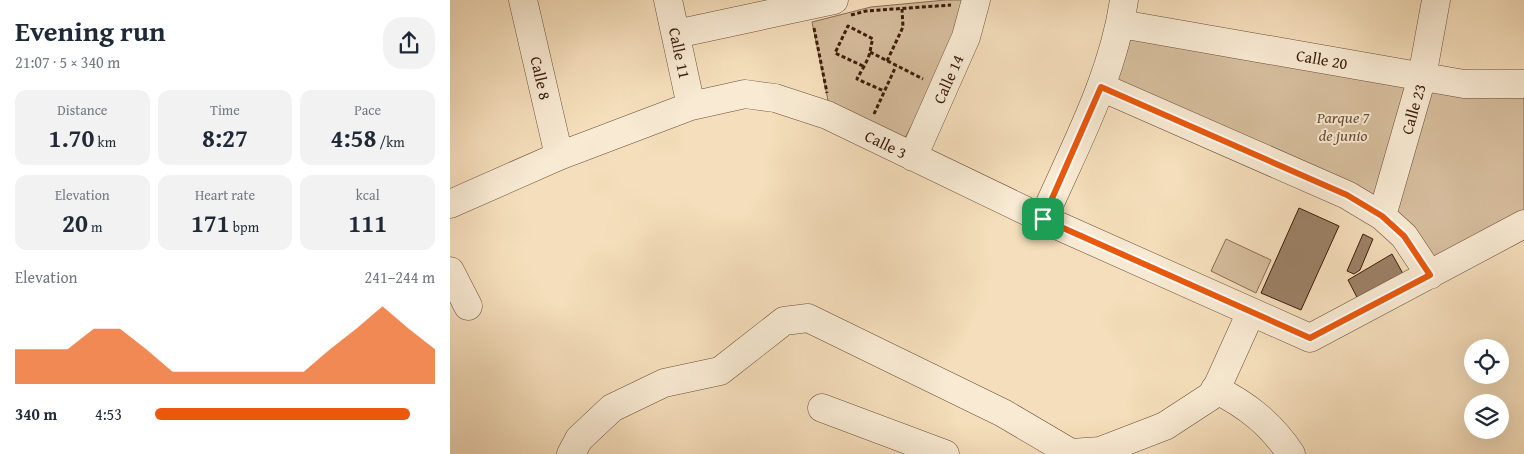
<!DOCTYPE html>
<html lang="en">
<head>
<meta charset="utf-8">
<style>
	:root { --surface:#fff; --page:#f2f2f3; --text:#1f2937; --muted:#747a83; --accent:#ea580c }
	body { margin:0; font-family:"Gentium Book Plus",serif; background:var(--page); color:var(--text); height:100vh; display:flex; flex-direction:column; font-size:19px; white-space:nowrap }
	* { box-sizing:border-box; margin:0 }
	p { font-size:16px; color:var(--muted) }
	.icon { flex:none; width:28px; height:28px; fill:none; stroke:currentColor; stroke-width:2; stroke-linecap:round; stroke-linejoin:round }
	.map { position:relative; flex:1; overflow:hidden }
	.drawer { display:flex; flex-direction:column; background:var(--surface); width:450px }
	.drawer>* { flex:none }
	.tools { position:absolute; left:1014px; top:339px; display:grid; gap:10px }
	.tools a { display:grid; place-items:center; width:45px; height:45px; border-radius:50%; background:var(--surface); box-shadow:0 5px 20px #0002; font-size:25px }
	.pin { position:absolute; display:grid; place-items:center; width:42px; height:42px; color:#fff; margin:-21px; border-radius:10px; box-shadow:0 2px 8px #0006 }
	.round { display:grid; place-items:center; flex:none; width:52px; height:52px; border-radius:20px; background:var(--page) }
	.head { display:flex; align-items:center; justify-content:space-between; height:85px; padding:0 15px }
	h1 { font-size:28px; font-weight:700; line-height:38px }
	.figures { display:grid; grid-template-columns:repeat(3,1fr); gap:8px; height:85px; padding:5px 15px }
	.figures div { display:grid; align-content:center; border-radius:12px; background:var(--page); text-align:center }
	.figures b { font-size:25px; font-weight:700 }
	.figures small { font-size:14px; font-weight:400 }
	.figures p { font-size:14px }
	.chart { height:140px; padding:10px 15px }
	.chart p { display:flex; justify-content:space-between }
	.chart svg { width:100%; height:90px; margin-top:5px; fill:var(--accent); opacity:.7 }
	ul { padding:0 15px; list-style:none; font-size:16px }
	li { display:grid; grid-template-columns:80px 60px 1fr; align-items:center; height:38px }
	li i { height:12px; border-radius:6px; background:var(--accent) }
	main { display:flex; flex:1; min-height:0 }
	.map>svg:first-child { display:block }
</style>
</head>
<body>
<main>
<section class="drawer">
<div class="head"><div><h1>Evening run</h1><p>21:07 · 5 × 340 m</p></div><a class="round"><svg class="icon" aria-label="share" viewBox="0 0 24 24"><path d="M12 15V3M7 8l5-5 5 5M5 13v7h14v-7"/></svg></a></div>
<div class="figures">
<div><p>Distance</p><b>1.70<small> km</small></b></div>
<div><p>Time</p><b>8:27</b></div>
<div><p>Pace</p><b>4:58<small> /km</small></b></div>
</div>
<div class="figures">
<div><p>Elevation</p><b>20<small> m</small></b></div>
<div><p>Heart rate</p><b>171<small> bpm</small></b></div>
<div><p>kcal</p><b>111</b></div>
</div>
<div class="chart"><p><span>Elevation</span>241–244 m</p>
<svg viewBox="0 0 160 44" preserveAspectRatio="none"><path d="M0 44V27L10 27L20 27L30 17L40 17L50 27L60 38L70 38L80 38L90 38L100 38L110 38L120 27L130 17L140 6L150 17L160 27V44z"/></svg>
</div>
<ul>
<li><b>340 m</b>4:53<i style="width:91%"></i></li>
</ul>
</section>
<div class="map">
<svg width="1074" height="454" viewBox="0 0 1074 454">
	<rect width="100%" height="100%" fill="#f5debb"/>
	<filter id="stains"><feTurbulence type="fractalNoise" baseFrequency=".004" numOctaves="4"/><feColorMatrix values="0 0 0 0 .2 0 0 0 0 .09 0 0 0 0 .02 0 0 0 .5 -.17"/></filter>
	<radialGradient id="worn" r=".72"><stop offset=".6" stop-color="#630" stop-opacity="0"/><stop offset="1" stop-color="#630" stop-opacity=".3"/></radialGradient>
	<!-- green -->
	<path fill="#d6bd9d" stroke="#896c54" d="M 496,0 L 515,0 L 489,77 L 452,143 L 380,110 L 362,22 L 421,7 Z
		M 678,31 L 964,83 L 930,203 L 662,84 Z
		M 978,84 L 1074,92 L 1074,215 L 985,264 L 940,210 Z
		M 776,239 L 821,260 L 806,293 L 761,271 Z"/>
	<!-- building -->
	<path fill="#9c8166" stroke="#3c1c0a" d="M 849,208 L 889,226 L 851,310 L 811,293 Z
		M 913,234 L 923,239 L 910,270 L 904,274 L 897,271 Z
		M 942,254 L 956,279 L 911,305 L 898,280 Z"/>
	<g fill="none" stroke-linecap="round" stroke-linejoin="round">
		<!-- minor casing -->
		<g stroke="#6a4c36" stroke-width="29">
			<path id="minor" d="M 73,0 L 109,156
				M 218,0 L 241,106
				M 671,24 L 1014,84 L 1074,84
				M 226,34 L 384,0
				M 651,87 L 897,195 L 932,216 L 954,236 L 980,275
				M 463,157 L 516,37 L 526,0
				M 0,204 L 109,156 L 241,106 L 295,94 L 325,98 L 377,115 L 593,219 L 860,338 L 1074,224
				M 932,216 L 972,77 L 986,0
				M 593,219 C 624,148 663,77 674,0
				M 0,271 L 18,306
				M 765,389 C 797,405 821,424 841,454
				M 372,408 L 495,454
				M 121,454 L 129,439 L 162,408 L 214,383 L 270,371 L 334,321 L 358,318 L 553,413 L 621,453 L 650,451 L 715,426 L 761,396 L 768,385 L 801,312"/>
		</g>
		<!-- path -->
		<path stroke="#3c1c0a" stroke-width="3" stroke-dasharray="4 2.5" stroke-linecap="butt" d="M 401,15 L 416,11 L 501,5
			M 364,28 L 377,93
			M 420,52 L 473,79
			M 437,61 L 453,27 L 452,9
			M 413,66 L 385,53 L 398,26 L 423,39 C 421,44 421,47 420,52 C 418,61 411,71 407,79 L 434,91
			M 424,114 L 446,66"/>
		<!-- minor -->
		<use href="#minor" stroke="#f8ead3" stroke-width="28"/>
	</g>
	<g fill="none" stroke-linecap="round" stroke-linejoin="round">
		<!-- route casing -->
		<g stroke="#fff" stroke-width="10">
			<path id="route" d="M 651,87 L 897,195 L 932,216 L 954,236 L 980,275 L 860,338 L 593,219 Z"/>
		</g>
		<!-- route -->
		<use href="#route" stroke="#ea580c" stroke-width="6"/>
	</g>
	<g text-anchor="middle" dominant-baseline="central" stroke-width="4" stroke-linejoin="round" paint-order="stroke">
		<!-- street labels -->
		<g font-size="16" fill="#3c1c0a" stroke="#f8ead3">
			<text transform="translate(230 53) rotate(78)">Calle 11</text>
			<text transform="translate(872 59) rotate(10)">Calle 20</text>
			<text transform="translate(91 78) rotate(77)">Calle 8</text>
			<text transform="translate(498 79) rotate(-66)">Calle 14</text>
			<text transform="translate(963 109) rotate(-74)">Calle 23</text>
			<text transform="translate(436 144) rotate(26)">Calle 3</text>
		</g>
		<!-- park labels -->
		<g font-size="16" font-style="italic" fill="#6a4c36" stroke="#f8ead3">
			<text x="893" y="117">Parque 7<tspan x="893" dy="18">de junio</tspan></text>
		</g>
	</g>
	<rect width="100%" height="100%" filter="url(#stains)"/>
	<rect width="100%" height="100%" fill="url(#worn)"/>
</svg>
<div class="tools">
<a><svg class="icon" aria-label="locate" viewBox="0 0 24 24"><circle cx="12" cy="12" r="6"/><path d="M12 2v4M12 18v4M2 12h4M18 12h4"/></svg></a>
<a><svg class="icon" aria-label="layers" viewBox="0 0 24 24"><path d="M12 4l9 5-9 5-9-5zM3 14l9 5 9-5"/></svg></a>
</div>
<div class="pin" style="left:593px;top:219px;background:#1e9e55"><svg class="icon" aria-label="arrive" viewBox="0 0 24 24"><path d="M6 21V4h12l-3 4 3 4H6"/></svg></div>
</div>
</main>
</body>
</html>
